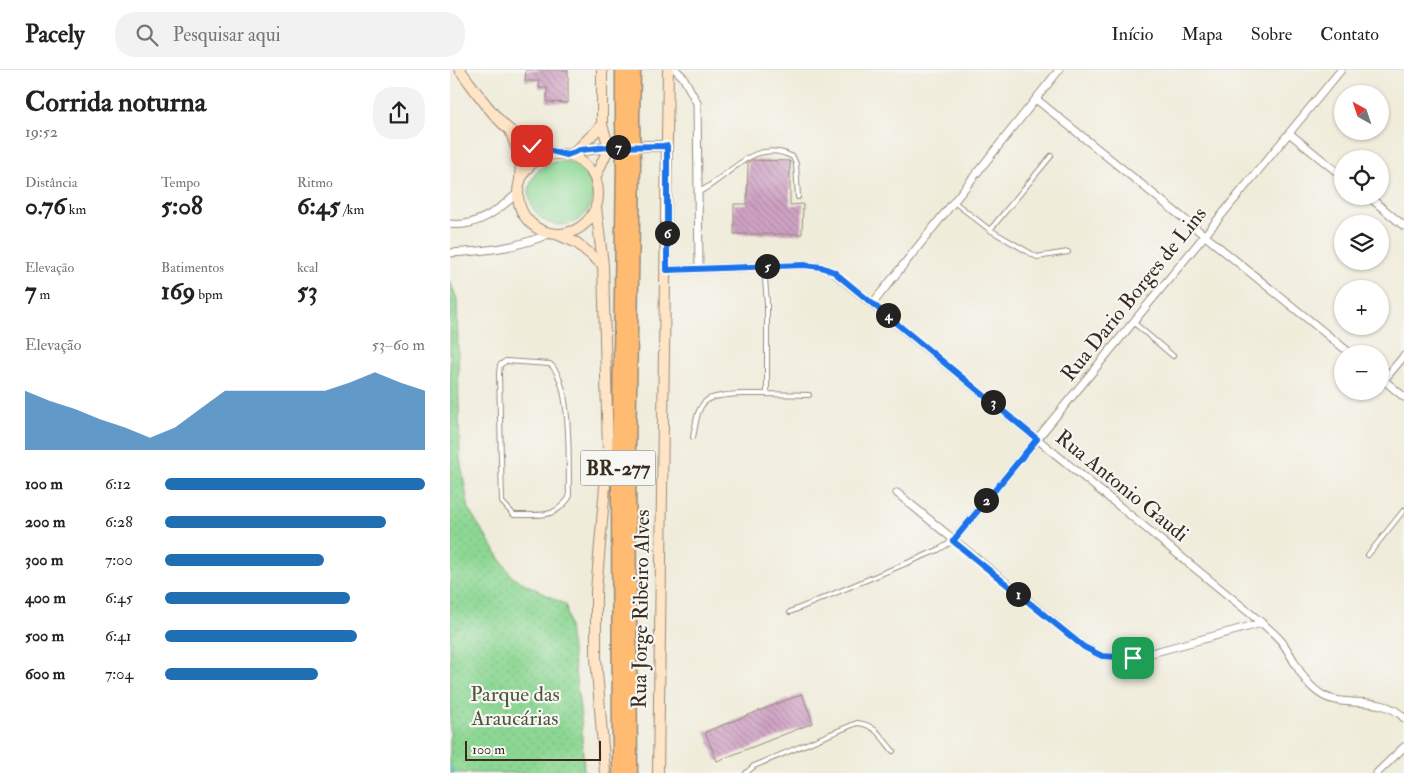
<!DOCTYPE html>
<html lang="pt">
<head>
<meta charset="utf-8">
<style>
	:root { --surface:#fff; --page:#f2f2f2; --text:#222; --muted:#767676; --line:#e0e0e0; --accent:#1f6fb2 }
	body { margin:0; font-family:"IM FELL Double Pica",serif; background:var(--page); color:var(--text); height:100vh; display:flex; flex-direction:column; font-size:19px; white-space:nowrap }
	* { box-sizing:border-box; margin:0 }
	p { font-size:16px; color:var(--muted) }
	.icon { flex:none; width:28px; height:28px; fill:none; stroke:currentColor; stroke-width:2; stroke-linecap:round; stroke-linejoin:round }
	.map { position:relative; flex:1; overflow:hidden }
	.side { display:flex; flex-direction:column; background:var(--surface); width:450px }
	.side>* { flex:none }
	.needle { width:32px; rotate:320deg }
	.buttons { position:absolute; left:884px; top:15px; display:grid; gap:10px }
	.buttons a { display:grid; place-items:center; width:55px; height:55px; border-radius:50%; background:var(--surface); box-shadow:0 1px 4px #0004; font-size:25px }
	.scale { position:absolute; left:15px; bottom:12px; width:136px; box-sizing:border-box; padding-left:5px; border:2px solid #3b2a1e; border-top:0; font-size:14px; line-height:18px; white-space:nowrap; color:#3b2a1e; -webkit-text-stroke:4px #f6f6f2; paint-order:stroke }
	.pin { position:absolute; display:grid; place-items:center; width:42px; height:42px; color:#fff; margin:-21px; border-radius:10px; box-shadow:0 2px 8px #0006 }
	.km { position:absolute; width:25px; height:25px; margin:-12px; border-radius:50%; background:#222; color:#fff; font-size:14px; line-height:25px; text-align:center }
	.round { display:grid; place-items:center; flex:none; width:52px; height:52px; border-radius:20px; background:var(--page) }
	.head { display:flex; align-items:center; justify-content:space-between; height:85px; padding:0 25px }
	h1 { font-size:28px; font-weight:700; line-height:38px }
	.stats { display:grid; grid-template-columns:repeat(3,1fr); gap:8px; height:85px; padding:5px 25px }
	.stats div { display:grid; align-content:center }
	.stats b { font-size:25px; font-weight:700 }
	.stats small { font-size:14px; font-weight:400 }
	.stats p { font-size:14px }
	.chart { height:140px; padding:10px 25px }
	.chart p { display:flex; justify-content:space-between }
	.chart svg { width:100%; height:90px; margin-top:5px; fill:var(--accent); opacity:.7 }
	ul { padding:0 25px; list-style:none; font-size:16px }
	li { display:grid; grid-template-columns:80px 60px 1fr; align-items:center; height:38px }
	li i { height:12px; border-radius:6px; background:var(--accent) }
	header { display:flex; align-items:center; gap:30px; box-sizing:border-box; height:70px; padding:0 25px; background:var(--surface); border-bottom:1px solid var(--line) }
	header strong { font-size:24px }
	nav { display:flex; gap:28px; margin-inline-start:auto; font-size:18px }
	.search { width:350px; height:45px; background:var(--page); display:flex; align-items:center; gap:12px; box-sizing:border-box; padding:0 18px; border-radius:20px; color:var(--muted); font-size:19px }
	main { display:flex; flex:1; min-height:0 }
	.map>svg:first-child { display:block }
</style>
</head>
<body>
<header>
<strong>Pacely</strong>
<div class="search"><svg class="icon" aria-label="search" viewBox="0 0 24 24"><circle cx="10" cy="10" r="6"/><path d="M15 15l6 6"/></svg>Pesquisar aqui</div>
<nav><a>Início</a><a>Mapa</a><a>Sobre</a><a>Contato</a></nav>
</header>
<main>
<section class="side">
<div class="head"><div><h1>Corrida noturna</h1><p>19:52</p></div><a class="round"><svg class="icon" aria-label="share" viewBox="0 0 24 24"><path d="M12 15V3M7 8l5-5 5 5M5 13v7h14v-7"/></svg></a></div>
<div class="stats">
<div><p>Distância</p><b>0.76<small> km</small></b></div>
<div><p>Tempo</p><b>5:08</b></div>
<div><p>Ritmo</p><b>6:45<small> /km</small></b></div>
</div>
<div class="stats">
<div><p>Elevação</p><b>7<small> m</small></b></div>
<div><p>Batimentos</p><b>169<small> bpm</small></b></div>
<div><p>kcal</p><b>53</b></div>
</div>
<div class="chart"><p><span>Elevação</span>53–60 m</p>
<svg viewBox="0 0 160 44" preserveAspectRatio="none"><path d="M0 44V15L10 20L20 24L30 29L40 33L50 38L60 33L70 24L80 15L90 15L100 15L110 15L120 15L130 11L140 6L150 11L160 15V44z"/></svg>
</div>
<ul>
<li><b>100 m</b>6:12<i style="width:100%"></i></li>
<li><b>200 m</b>6:28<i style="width:85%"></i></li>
<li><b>300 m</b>7:00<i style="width:61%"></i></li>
<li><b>400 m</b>6:45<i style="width:71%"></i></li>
<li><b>500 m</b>6:41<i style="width:74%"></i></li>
<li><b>600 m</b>7:04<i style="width:59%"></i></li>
</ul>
</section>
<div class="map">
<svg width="954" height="703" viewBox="0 0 954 703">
	<defs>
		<pattern id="park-dots" width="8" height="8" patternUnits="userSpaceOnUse" patternTransform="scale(1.25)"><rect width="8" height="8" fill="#8cd793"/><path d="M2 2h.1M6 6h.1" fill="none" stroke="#7ab97e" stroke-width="1.8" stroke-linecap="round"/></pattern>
		<pattern id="building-back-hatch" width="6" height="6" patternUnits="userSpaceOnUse" patternTransform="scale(1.25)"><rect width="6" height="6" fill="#d0a3c5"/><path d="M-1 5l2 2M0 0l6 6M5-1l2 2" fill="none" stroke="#aa859f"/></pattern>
	</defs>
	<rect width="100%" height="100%" fill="#f6f6f2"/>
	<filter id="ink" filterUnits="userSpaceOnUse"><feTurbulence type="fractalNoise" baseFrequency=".02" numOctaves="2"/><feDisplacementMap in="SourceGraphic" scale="10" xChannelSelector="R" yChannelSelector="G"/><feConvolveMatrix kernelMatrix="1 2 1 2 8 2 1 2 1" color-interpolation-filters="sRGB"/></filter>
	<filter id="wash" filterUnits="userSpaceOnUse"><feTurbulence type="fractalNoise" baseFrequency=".0096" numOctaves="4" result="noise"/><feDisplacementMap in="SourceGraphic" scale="20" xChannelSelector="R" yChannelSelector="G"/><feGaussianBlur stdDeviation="1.12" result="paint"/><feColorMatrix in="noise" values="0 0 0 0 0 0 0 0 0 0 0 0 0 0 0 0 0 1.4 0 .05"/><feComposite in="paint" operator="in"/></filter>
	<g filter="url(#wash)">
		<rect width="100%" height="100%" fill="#f0ecda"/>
		<!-- grass -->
		<path fill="#8cd793" stroke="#648058" d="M79 123a32 32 0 1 1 64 0a32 32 0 1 1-64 0Z"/>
		<!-- park -->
		<path fill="url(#park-dots)" stroke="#648058" d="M 0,211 L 7,229 L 10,389 L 19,440 L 62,507 L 116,535 L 131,647 L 134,703 L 0,703 Z"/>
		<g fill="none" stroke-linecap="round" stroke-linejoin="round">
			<!-- stream -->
			<path stroke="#52bcce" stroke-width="2.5" d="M 0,696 L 4,703"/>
		</g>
		<g id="blocks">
			<!-- building -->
			<path fill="url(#building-back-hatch)" d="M 76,0 L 118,0 L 118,33 L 97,32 L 97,18 L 89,18 L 89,11 L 75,11 Z
				M 302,90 L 340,91 L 340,135 L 353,134 L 352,164 L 284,164 L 284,134 L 297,134 L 298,93 Z
				M 352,624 L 363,653 L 267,691 L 255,662 Z"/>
		</g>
	</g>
	<g filter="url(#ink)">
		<use href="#blocks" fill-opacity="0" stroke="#968b7c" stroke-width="1"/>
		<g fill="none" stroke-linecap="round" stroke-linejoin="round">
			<!-- lane casing -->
			<g stroke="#968b7c" stroke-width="6">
				<path id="lane" d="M 249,122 C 280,107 304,66 343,87 L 346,94 L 348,127
					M 504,132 L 540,160 L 587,187 L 618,182
					M 540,160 L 601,86
					M 314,196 L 317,234 L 317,324
					M 683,252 L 723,286
					M 56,291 L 100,294 C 123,313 118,398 119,428 C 102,450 91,444 64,445 L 52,432 L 49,303 L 50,295 Z
					M 243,367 C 246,355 246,339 256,331 C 269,320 340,325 359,325
					M 918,485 L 954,440
					M 340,542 L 488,480 L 503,471
					M 296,703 L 304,696 L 407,653 C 425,654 432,668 443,681"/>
			</g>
			<!-- street casing -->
			<g stroke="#968b7c" stroke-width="9">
				<path id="street" d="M 226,0 L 233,7 L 247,33 L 249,199
					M 586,29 L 901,284
					M 839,63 L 892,106
					M 918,126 L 954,156
					M 0,154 C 27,158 49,139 68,123
					M 0,183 C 36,181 68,178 101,163
					M 217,200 L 354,195 L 371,197 L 383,202 L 812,553 C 819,559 826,565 832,572 C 846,591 852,614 874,626 C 897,638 934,625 954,648
					M 423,233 L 609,0
					M 930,307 L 954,327
					M 934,310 L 954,286
					M 447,423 L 634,577 L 652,586 L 683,588 L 812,553
					M 503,471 L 891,0
					M 927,703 L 954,677"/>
			</g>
			<!-- secondary casing -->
			<g stroke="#968b7c" stroke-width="12">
				<path id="secondary" d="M 10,0 C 38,37 57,71 104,83
					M 152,0 L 152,55 L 159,77
					M 61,63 L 71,90 L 70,108
					M 126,81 L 152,55
					M68 124a40 40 0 1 1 80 0a40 40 0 1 1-80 0Z
					M 117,85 C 149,74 184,76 217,76
					M 145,108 L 159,77
					M 146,137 L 153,195 L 158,381 L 146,521 L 146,588 L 155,703
					M 106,164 L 127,173 L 153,195
					M 208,703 L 218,0"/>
			</g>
			<!-- highway casing -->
			<g stroke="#968b7c" stroke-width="15">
				<path id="highway" d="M 183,50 L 184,0
					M 172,52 L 172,0
					M 169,703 L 168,413 L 173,94
					M 181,703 L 179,381 L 184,94"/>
			</g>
			<!-- lane -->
			<use href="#lane" stroke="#fff" stroke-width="4"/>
			<!-- street -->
			<use href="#street" stroke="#fff" stroke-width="7"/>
			<!-- secondary -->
			<use href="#secondary" stroke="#ffe4c6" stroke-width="10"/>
			<!-- highway -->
			<use href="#highway" stroke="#ffbb71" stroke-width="12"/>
			<!-- highway-bridge casing -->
			<g stroke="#968b7c" stroke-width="15" stroke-linecap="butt">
				<path id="highway-bridge" d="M 183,50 L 184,94
					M 172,52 L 173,94"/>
			</g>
			<!-- highway-bridge -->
			<use href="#highway-bridge" stroke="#ffbb71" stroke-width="12"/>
		</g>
	</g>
	<g fill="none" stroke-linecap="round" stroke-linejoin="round" filter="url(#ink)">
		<!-- route casing -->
		<g stroke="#fff" stroke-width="10">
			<path id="route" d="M 82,76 L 117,85 L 130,80 L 159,77 L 217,76 L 217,200 L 354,195 L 371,197 L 384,202 L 587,369 L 503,471 L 634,577 L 652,586 L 683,588"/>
		</g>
		<!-- route -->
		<use href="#route" stroke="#1a73e8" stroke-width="6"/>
	</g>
	<g text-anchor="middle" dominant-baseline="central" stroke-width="4.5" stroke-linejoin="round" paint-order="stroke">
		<!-- shield labels -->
		<rect fill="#f6f6f2" stroke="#73675e" stroke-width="1" x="130.5" y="380.5" width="75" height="35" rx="4"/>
		<g font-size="20" font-weight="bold" fill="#3b2a1e">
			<text x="168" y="398">BR-277</text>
		</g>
		<!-- street labels -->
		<g font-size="21" fill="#3b2a1e" stroke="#f6f6f2">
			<text transform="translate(684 224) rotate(-51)">Rua Dario Borges de Lins</text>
			<text transform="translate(672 416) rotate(39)">Rua Antonio Gaudi</text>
			<text transform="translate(191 539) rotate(-89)">Rua Jorge Ribeiro Alves</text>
		</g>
		<!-- park labels -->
		<g font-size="21" fill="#4f553b" stroke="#f6f6f2">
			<text x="65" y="624">Parque das<tspan x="65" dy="24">Araucárias</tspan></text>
		</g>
	</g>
</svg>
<div class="buttons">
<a><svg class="needle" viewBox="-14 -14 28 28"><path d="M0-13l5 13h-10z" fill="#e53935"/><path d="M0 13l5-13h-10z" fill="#767676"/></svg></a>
<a><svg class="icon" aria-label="locate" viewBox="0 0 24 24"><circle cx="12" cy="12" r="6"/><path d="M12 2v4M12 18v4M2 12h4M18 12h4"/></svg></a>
<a><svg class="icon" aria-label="layers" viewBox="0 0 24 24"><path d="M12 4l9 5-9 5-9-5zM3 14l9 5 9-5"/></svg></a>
<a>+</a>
<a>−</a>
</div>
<div class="scale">100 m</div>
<div class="pin" style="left:683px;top:588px;background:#1e9e55"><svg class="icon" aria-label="arrive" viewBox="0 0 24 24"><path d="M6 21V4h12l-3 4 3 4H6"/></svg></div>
<div class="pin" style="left:82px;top:76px;background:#d93025"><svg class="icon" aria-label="check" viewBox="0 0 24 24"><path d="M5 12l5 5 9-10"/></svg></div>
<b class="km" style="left:568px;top:524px">1</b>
<b class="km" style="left:536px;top:430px">2</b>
<b class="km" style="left:543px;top:332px">3</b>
<b class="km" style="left:438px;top:245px">4</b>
<b class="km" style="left:317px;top:196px">5</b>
<b class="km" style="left:217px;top:163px">6</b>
<b class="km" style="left:168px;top:77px">7</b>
</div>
</main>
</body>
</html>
